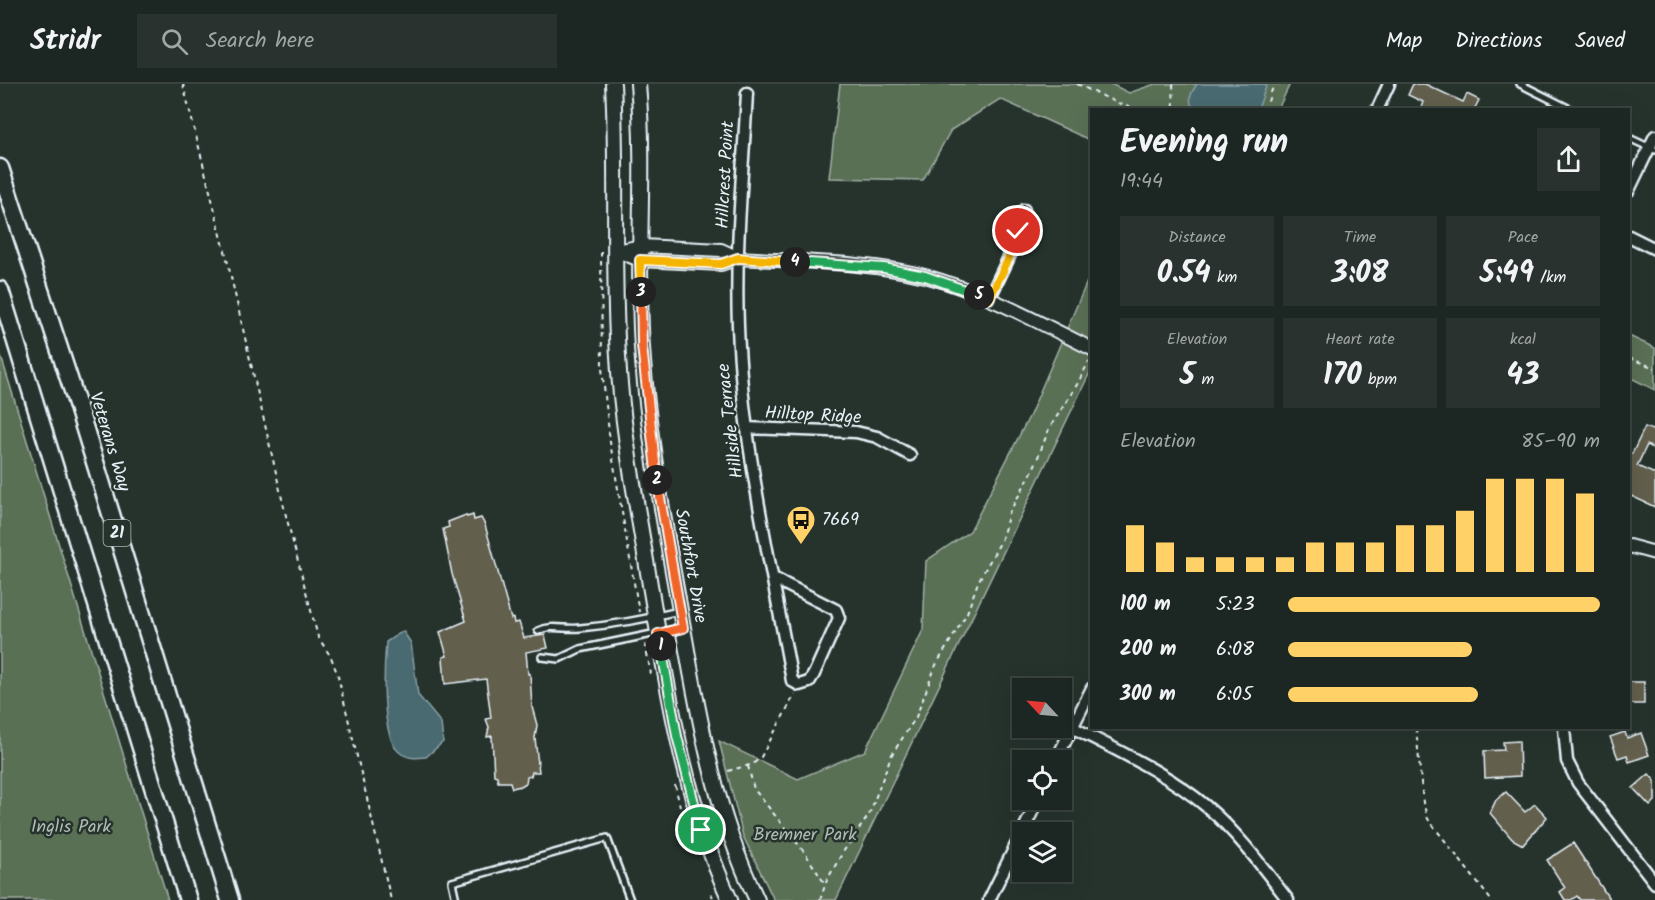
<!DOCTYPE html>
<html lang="en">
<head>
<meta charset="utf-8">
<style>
	:root { --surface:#1c2622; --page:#29322f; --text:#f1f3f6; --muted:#a0a5a5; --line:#3a4340; --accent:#ffd166 }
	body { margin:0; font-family:Kalam,sans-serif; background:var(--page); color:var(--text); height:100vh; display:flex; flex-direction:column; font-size:22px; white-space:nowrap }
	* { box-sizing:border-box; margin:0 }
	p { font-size:20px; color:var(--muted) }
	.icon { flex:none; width:33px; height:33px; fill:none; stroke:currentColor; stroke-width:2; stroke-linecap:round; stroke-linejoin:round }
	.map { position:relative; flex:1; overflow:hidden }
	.sheet { position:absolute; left:1090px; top:24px; width:540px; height:621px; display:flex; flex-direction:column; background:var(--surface); border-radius:0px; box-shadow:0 6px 24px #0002,0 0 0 2px var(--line) }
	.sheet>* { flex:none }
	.needle { width:39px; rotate:296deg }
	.tools { position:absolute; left:1012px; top:594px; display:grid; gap:12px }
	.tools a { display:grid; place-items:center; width:60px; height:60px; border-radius:0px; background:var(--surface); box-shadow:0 6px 24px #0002,0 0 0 2px var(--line); font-size:30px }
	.pin { position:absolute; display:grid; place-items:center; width:51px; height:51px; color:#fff; margin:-26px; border:3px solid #fff; border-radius:50%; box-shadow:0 2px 6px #0007 }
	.km { position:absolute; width:30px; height:30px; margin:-15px; border-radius:50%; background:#222; color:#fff; font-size:16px; line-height:30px; text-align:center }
	.round { display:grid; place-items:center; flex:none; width:63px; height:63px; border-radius:0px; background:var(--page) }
	.overview { display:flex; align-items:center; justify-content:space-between; height:102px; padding:0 30px }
	h1 { font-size:33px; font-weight:600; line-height:45px }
	.metrics { display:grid; grid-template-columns:repeat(3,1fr); gap:9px; height:102px; padding:6px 30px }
	.metrics div { display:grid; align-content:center; border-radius:0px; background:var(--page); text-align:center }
	.metrics b { font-size:30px; font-weight:600 }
	.metrics small { font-size:16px; font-weight:400 }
	.metrics p { font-size:16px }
	.chart { height:168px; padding:12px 30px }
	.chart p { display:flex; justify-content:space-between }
	.chart svg { width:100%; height:108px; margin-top:6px; stroke:var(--accent); stroke-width:6 }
	ul { padding:0 30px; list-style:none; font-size:20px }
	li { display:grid; grid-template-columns:96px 72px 1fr; align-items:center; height:45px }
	li i { height:15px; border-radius:8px; background:var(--accent) }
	header { display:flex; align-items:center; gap:36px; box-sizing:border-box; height:84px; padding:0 30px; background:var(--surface); border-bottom:2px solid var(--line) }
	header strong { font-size:28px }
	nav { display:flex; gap:33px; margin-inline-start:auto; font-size:21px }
	.search { width:420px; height:54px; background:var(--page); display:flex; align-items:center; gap:15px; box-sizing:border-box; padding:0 21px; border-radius:0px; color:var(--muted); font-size:22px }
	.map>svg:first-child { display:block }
</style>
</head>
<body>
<header>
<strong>Stridr</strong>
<div class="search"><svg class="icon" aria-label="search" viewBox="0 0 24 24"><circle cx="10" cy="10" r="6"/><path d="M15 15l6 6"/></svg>Search here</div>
<nav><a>Map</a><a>Directions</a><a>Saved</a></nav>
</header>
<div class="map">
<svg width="1655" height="816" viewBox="0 0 1655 816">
	<rect width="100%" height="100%" fill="#26332d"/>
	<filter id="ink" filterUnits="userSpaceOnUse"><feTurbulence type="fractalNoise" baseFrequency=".0167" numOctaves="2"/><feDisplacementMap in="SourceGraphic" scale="12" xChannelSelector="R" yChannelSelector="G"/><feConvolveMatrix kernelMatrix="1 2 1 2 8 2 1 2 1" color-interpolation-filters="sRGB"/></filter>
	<g filter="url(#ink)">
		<!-- green -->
		<path fill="#5a7054" stroke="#a1b0a6" stroke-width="1.5" d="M 840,0 L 1111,0 L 1129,9 L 1155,0 L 1290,0 L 1278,25 L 1092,26 L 1092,57 L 1000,15 L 951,46 L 923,96 L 829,94 Z
			M 1092,186 L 1092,284 L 836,816 L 774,816 L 743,752 L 719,657 L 798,695 L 865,667 L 923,546 L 926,477 L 970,447 L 1030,331 Z
			M 1629,252 L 1655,264 L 1655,306 L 1629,293 Z
			M 0,269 L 168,816 L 0,816 Z"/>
		<!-- water -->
		<path fill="#4a6a71" stroke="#89a0a7" stroke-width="1.5" d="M 1197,0 L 1267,0 L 1258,25 L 1194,25 C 1187,15 1191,9 1197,0 Z
			M 403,547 L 411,559 L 418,611 L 441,639 L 443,658 L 426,673 C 416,674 408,675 399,668 C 380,652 384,582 386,558 Z"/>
		<!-- building -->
		<path fill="#645e4d" stroke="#e8f1f8" stroke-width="1.5" d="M 1413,0 L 1425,0 L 1463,18 L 1467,10 L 1479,16 L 1475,24 L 1478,26 L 1420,26 L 1423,18 L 1408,11 Z
			M 1645,343 L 1655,347 L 1655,366 L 1647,361 L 1637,382 L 1655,390 L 1655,423 L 1629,411 L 1629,368 L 1632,370 Z
			M 466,431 L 467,433 L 473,431 L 474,436 L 481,434 L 485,441 L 511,535 L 513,534 L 514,539 L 519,538 L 524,554 L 545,551 L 548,564 L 526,568 L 528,590 L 530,590 L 532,623 L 537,641 L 535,654 L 539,688 L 532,688 L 531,692 L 527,693 L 526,699 L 521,702 L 512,704 L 510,698 L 498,698 L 497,692 L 494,691 L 492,652 L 487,653 L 489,643 L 486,635 L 491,634 L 486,595 L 445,600 L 443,573 L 447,572 L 440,548 L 466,537 L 452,490 L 443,445 L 449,443 L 448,438 Z
			M 1629,598 L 1644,598 L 1644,620 L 1629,620 Z
			M 1625,648 L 1627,654 L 1641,649 L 1649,671 L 1629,678 L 1627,671 L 1618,674 L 1610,653 Z
			M 1519,657 L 1520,692 L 1485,694 L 1484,667 L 1504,666 L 1503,658 Z
			M 1649,690 L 1655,697 L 1655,717 L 1650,722 L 1633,704 Z
			M 1506,708 L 1525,728 L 1535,720 L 1547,733 L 1523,761 L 1512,755 L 1490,729 L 1496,716 Z
			M 1573,759 L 1610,816 L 1580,816 L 1577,812 L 1571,816 L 1565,816 L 1560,808 L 1565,804 L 1547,776 Z"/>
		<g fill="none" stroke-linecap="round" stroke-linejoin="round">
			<!-- service casing -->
			<g stroke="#e8f1f8" stroke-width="10">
				<path id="service" d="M 1520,0 L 1572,26
					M 1629,54 L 1655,66
					M 538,547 C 552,540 565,546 580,544 C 613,541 646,535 679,527
					M 542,573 L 559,575 L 580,565 L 681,544
					M 456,816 L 452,798 L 607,754 L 630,816"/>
			</g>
			<!-- minor casing -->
			<g stroke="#e8f1f8" stroke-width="15">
				<path id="minor" d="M 747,9 C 743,86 735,164 738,242 C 742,361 771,479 792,597 L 799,601 L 809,598 L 814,590 L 839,534 L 836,526 L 773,494
					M 1377,26 L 1389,0
					M 1629,106 L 1655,52
					M 1629,152 L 1655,165
					M 989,215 L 1011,169 L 1024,126
					M 746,344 L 856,348 L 877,353 L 910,371
					M 1072,643 C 1118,667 1167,689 1207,723 C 1237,748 1264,785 1288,816
					M 1564,644 L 1567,677 L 1578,699 L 1655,799
					M 1056,676 L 1092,604
					M 989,816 L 1038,716"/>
			</g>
			<!-- tertiary casing -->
			<g stroke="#e8f1f8" stroke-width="16">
				<path id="tertiary" d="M 617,167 L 640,176 L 721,180 L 738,174 C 800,178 865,177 925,192 C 984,208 1038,238 1092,265
					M 617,167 L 642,162 L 721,166 L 738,174
					M 1629,462 L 1655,469"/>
			</g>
			<!-- secondary casing -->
			<g stroke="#e8f1f8" stroke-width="18">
				<path id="secondary" d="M 613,0 C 618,91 612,182 618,272 C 622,349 638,425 650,501 C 668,608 684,716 730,816
					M 638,0 C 646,88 636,175 642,263 C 648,354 665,443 681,532 C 698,630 714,726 757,816"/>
			</g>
			<!-- primary casing -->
			<g stroke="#e8f1f8" stroke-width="21">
				<path id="primary" d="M 0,84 L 74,310 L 230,816
					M 0,206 L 188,816"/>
			</g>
			<!-- path -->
			<path stroke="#e8f1f8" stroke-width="2" stroke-dasharray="4.5 4.5" stroke-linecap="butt" d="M 183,0 L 226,171 L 285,428 L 318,553 L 331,573 L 338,592 L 391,816
				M 1077,0 L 1124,22 L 1149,26
				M 1173,0 L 1174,26
				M 1265,26 L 1274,0
				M 601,168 L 602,284 L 610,358 L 639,528
				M 1629,274 L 1655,284
				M 645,560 L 651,590
				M 1416,644 L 1423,719 L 1428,735 L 1491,816
				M 748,682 L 754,705 L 805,769 L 825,800
				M 728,687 L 753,680 L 761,673 L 795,610
				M 675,701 L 682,731 L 691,756
				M 711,809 L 714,816
				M 820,816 L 827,796 L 843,768 L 869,731 L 891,672 L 916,633 L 936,581 L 967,529 L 978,498 L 1001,457 L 1009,429 L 1033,386 L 1049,345 L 1078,299 L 1089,277"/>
			<!-- service -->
			<use href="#service" stroke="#26332d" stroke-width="5"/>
			<!-- minor -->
			<use href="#minor" stroke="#26332d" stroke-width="10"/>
			<!-- tertiary -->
			<use href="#tertiary" stroke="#26332d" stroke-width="12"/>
			<!-- secondary -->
			<use href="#secondary" stroke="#26332d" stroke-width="14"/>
			<!-- primary -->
			<use href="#primary" stroke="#26332d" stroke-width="16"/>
		</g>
	</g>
	<g fill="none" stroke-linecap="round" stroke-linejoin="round" filter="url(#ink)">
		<!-- split-1 casing -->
		<g stroke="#fff" stroke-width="12">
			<path id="split-1" d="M 661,562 L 677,652 L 701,746"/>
		</g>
		<!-- split-2 casing -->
		<g stroke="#fff" stroke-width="12">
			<path id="split-2" d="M 657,396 L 683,544 L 658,550 L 661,562"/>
		</g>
		<!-- split-3 casing -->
		<g stroke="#fff" stroke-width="12">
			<path id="split-3" d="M 641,208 L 642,262 L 657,396"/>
		</g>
		<!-- split-4 casing -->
		<g stroke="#fff" stroke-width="12">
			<path id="split-4" d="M 641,208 L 640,176 L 721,180 L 738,174 L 795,178"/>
		</g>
		<!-- split-5 casing -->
		<g stroke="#fff" stroke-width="12">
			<path id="split-5" d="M 795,178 L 884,184 L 925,192 L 979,211"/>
		</g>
		<!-- split-6 casing -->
		<g stroke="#fff" stroke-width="12">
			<path id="split-6" d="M 979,211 L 989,215 L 1008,176 L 1018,147"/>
		</g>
		<!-- split-1 -->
		<use href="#split-1" stroke="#22a559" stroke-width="8"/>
		<!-- split-2 -->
		<use href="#split-2" stroke="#f0652b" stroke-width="8"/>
		<!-- split-3 -->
		<use href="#split-3" stroke="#f0652b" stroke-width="8"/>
		<!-- split-4 -->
		<use href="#split-4" stroke="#f5b400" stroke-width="8"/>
		<!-- split-5 -->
		<use href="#split-5" stroke="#22a559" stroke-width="8"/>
		<!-- split-6 -->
		<use href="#split-6" stroke="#f5b400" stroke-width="8"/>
	</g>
	<!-- icons -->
	<defs>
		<g id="bus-pin" transform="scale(1.5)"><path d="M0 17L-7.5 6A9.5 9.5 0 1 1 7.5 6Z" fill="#ffd166" stroke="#26332d"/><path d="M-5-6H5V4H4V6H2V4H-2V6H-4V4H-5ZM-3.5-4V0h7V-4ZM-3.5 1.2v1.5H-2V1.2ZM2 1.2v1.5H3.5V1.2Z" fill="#111"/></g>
	</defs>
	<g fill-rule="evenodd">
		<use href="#bus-pin" x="801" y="436"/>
	</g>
	<g text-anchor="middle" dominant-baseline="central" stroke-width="5" stroke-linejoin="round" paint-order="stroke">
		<!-- shield labels -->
		<rect fill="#26332d" stroke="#aeb8bb" stroke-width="1.5" x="103.5" y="436" width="27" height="26" rx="4.5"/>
		<g font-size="16" font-weight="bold" fill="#e8f1f8">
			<text x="117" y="449">21</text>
		</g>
		<!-- street labels -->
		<g font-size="18" fill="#e8f1f8" stroke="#26332d">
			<text transform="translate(726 91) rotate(-87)">Hillcrest Point</text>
			<text transform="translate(813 332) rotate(3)">Hilltop Ridge</text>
			<text transform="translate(731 337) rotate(-97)">Hillside Terrace</text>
			<text transform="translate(109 358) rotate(73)">Veterans Way</text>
			<text transform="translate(690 482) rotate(80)">Southfort Drive</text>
		</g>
		<!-- poi labels -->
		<g font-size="18" fill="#e8f1f8" stroke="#26332d" text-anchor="start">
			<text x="822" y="436">7669</text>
		</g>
		<!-- park labels -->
		<g font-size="18" fill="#afbdb6" stroke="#26332d">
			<text x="71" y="743">Inglis Park</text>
			<text x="805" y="751">Bremner Park</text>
		</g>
	</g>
</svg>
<div class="tools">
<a><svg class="needle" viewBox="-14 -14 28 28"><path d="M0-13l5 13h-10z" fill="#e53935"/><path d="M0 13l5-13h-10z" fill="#a0a5a5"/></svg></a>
<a><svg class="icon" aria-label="locate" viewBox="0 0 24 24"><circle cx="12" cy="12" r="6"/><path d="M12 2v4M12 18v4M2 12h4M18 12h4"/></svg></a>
<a><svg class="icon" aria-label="layers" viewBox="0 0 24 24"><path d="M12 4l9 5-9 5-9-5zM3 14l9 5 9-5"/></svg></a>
</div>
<div class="pin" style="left:701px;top:746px;background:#1e9e55"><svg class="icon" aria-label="arrive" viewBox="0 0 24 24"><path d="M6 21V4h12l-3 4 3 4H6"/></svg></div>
<div class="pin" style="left:1018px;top:147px;background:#d93025"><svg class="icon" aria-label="check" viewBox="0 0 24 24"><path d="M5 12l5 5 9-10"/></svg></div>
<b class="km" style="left:661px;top:562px">1</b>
<b class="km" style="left:657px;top:396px">2</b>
<b class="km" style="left:641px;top:208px">3</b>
<b class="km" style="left:795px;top:178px">4</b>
<b class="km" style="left:979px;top:211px">5</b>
<section class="sheet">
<div class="overview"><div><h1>Evening run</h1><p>19:44</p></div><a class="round"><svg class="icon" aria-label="share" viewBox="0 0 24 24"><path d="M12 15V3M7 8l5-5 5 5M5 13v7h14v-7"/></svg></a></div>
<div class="metrics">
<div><p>Distance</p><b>0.54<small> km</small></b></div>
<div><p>Time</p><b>3:08</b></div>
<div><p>Pace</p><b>5:49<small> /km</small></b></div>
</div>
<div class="metrics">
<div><p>Elevation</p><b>5<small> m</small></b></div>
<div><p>Heart rate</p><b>170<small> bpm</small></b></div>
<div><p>kcal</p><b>43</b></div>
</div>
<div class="chart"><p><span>Elevation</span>85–90 m</p>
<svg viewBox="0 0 160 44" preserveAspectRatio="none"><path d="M5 44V25M15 44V32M25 44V38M35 44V38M45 44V38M55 44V38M65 44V32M75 44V32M85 44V32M95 44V25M105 44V25M115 44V19M125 44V6M135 44V6M145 44V6M155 44V12"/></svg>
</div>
<ul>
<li><b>100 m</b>5:23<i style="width:100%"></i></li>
<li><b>200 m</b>6:08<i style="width:59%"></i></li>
<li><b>300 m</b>6:05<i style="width:61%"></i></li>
</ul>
</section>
</div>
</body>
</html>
